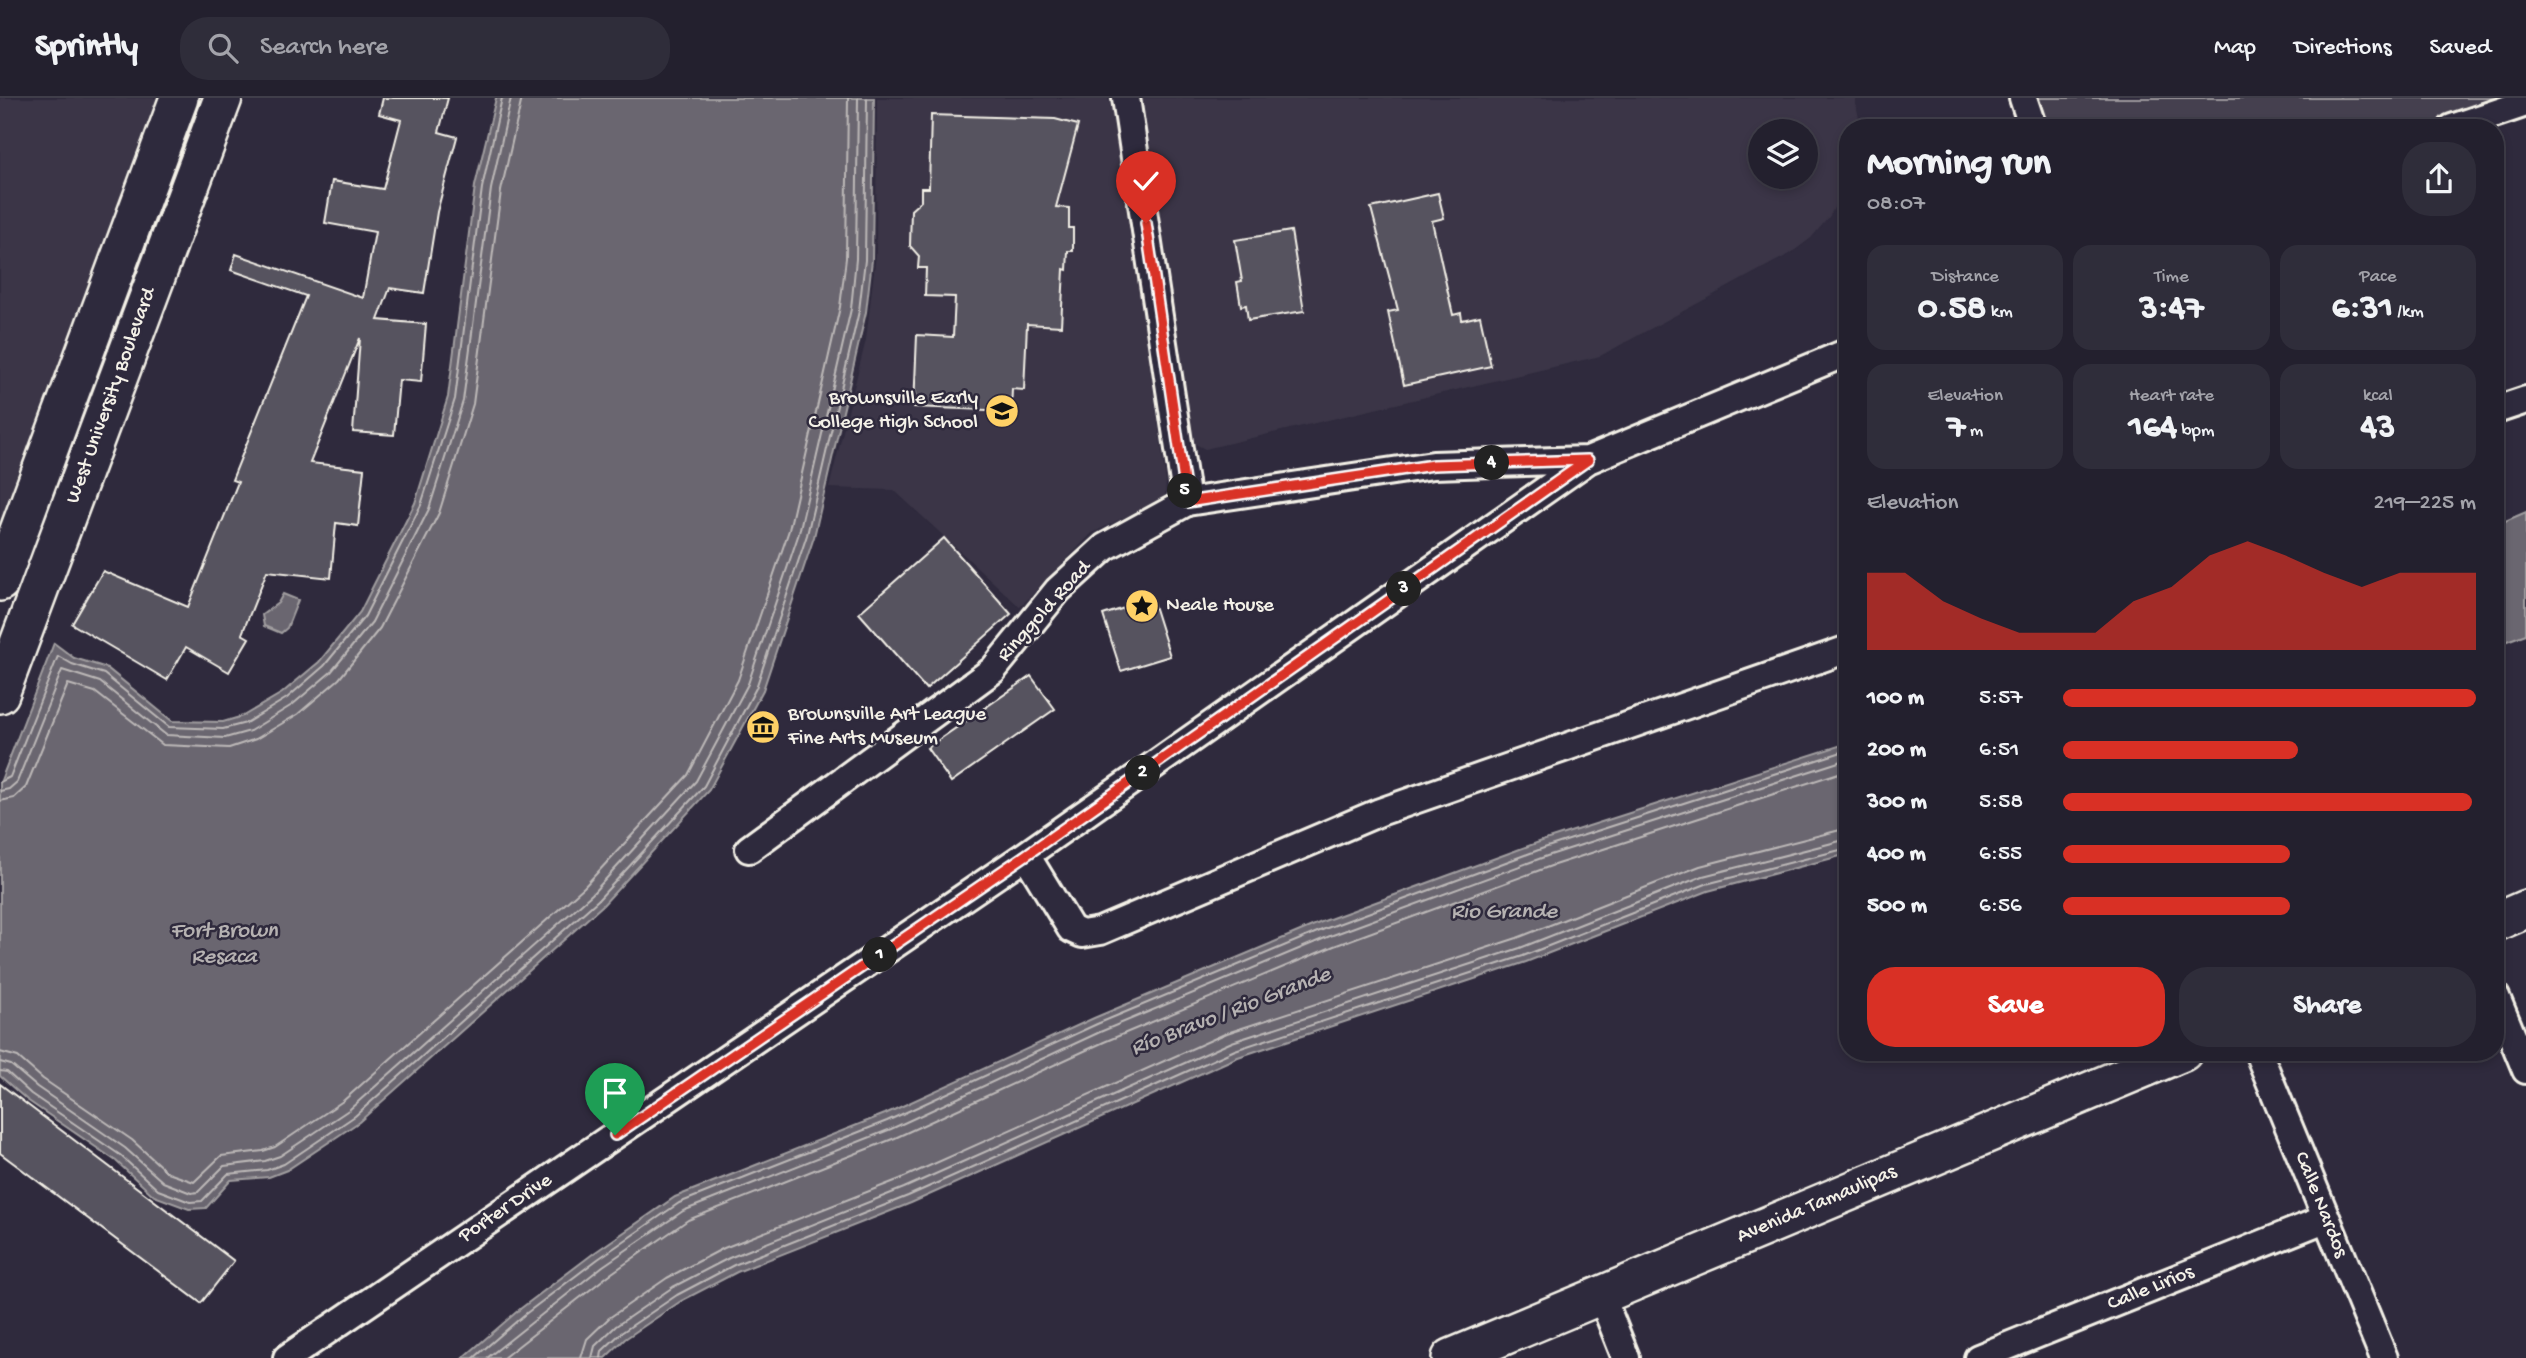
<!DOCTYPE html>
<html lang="en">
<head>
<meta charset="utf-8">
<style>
	:root { --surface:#23202e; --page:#2f2d3a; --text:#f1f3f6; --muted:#a3a3aa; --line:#403e4a; --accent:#d93025 }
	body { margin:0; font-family:"Gochi Hand",sans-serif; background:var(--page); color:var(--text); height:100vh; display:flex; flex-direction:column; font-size:26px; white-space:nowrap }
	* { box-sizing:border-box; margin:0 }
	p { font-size:23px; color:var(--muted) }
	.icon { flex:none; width:38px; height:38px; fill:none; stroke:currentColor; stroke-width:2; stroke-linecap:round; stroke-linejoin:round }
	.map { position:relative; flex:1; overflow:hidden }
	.details { position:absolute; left:1839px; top:21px; width:665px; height:942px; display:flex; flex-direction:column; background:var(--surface); border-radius:28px; box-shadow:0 4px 10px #0003,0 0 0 2px var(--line) }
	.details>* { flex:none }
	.buttons { position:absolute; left:1748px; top:21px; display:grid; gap:14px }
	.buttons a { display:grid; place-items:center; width:70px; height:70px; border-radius:50%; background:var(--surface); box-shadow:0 4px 10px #0003,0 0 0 2px var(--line); font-size:35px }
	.pin { position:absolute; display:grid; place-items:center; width:60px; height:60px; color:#fff; margin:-72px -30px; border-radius:50% 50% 50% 0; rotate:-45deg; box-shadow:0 0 7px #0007 }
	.pin .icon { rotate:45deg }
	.km { position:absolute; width:35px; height:35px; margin:-18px; border-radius:50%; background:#222; color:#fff; font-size:19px; line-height:35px; text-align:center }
	.round { display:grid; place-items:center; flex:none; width:74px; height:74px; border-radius:28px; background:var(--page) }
	.summary { display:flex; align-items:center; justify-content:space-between; height:119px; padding:0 28px }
	h1 { font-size:38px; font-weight:800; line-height:52px }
	.stats { display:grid; grid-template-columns:repeat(3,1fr); gap:10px; height:119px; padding:7px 28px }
	.stats div { display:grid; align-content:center; border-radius:18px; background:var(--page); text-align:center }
	.stats b { font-size:35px; font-weight:800 }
	.stats small { font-size:19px; font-weight:400 }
	.stats p { font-size:19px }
	.chart { height:196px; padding:14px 28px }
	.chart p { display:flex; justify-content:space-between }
	.chart svg { width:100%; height:126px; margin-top:7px; fill:var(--accent); opacity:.7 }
	.primary-button { display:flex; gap:14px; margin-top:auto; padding:14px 28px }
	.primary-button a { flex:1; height:80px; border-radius:28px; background:var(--accent); color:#fff; font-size:28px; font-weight:800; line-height:80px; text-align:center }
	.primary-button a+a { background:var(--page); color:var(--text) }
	ul { padding:0 28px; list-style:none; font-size:23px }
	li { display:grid; grid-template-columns:112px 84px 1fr; align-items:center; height:52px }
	li i { height:18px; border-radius:9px; background:var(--accent) }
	header { display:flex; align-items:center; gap:42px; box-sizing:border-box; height:98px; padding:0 35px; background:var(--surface); border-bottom:2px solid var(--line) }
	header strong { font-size:33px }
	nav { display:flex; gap:38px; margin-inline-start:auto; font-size:24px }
	.search { width:490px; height:63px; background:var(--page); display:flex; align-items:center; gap:18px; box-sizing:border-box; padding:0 24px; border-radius:28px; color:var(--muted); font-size:26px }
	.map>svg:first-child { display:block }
</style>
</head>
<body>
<header>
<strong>Sprintly</strong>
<div class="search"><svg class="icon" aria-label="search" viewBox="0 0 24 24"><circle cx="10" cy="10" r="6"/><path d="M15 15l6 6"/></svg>Search here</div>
<nav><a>Map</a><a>Directions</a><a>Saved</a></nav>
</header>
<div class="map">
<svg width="2526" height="1260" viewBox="0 0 2526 1260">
	<rect width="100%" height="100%" fill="#2f2a3d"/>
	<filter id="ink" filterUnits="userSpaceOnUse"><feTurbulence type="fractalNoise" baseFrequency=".0143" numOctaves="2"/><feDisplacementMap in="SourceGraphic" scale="14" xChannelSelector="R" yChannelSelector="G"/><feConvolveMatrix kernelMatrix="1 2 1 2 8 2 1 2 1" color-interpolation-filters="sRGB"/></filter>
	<g filter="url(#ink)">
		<!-- built -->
		<path fill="#3b3647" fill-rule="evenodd" d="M 0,0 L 160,0 L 0,438 Z
			M 877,0 L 1108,0 L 1113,17 L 1121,53 L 1166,383 L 1165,397 L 1156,404 L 1092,435 L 1020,509 L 894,392 L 829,390 L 866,242 L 876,157 Z
			M 1135,0 L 1858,0 L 1855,2 L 1861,29 L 1848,30 L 1848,84 L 1829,119 L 1811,140 L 1791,155 L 1600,258 L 1205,351 L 1190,343 L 1154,83 ZM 1760,33 L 1806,33 L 1806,79 L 1760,79 Z"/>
		<!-- green -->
		<path fill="#454050" stroke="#9c989c" stroke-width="2" d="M 2022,0 L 2526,0 L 2441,30 L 2033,30 Z"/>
		<!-- water -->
		<path fill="#6a6670" stroke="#a19ea0" stroke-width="2" d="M 496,0 L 874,0 L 872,162 L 866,214 L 814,439 L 763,592 L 709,692 L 603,807 L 359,1024 L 287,1072 L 269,1079 L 231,1082 L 206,1110 L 189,1111 L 154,1098 L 116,1063 L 27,1002 L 0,978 L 0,685 L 54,545 L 74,560 L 107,570 L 172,623 L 223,624 L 243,618 L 282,595 L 319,564 L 360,514 L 415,405 L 448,299 L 475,88 Z
			M 2526,414 L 2526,536 L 2496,547 L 2496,427 Z
			M 283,496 L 298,502 L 287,530 L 281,535 L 264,528 L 262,517 L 278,505 Z
			M 1848,645 L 1848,756 L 1708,793 L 1526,864 L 1238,959 L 911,1105 L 737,1174 L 681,1203 L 625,1241 L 605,1260 L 463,1260 L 520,1211 L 594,1155 L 675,1099 L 885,1016 L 1094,920 L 1324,823 L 1542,743 Z"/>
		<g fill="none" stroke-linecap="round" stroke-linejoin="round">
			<!-- shore -->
			<path stroke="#bdb9b8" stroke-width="2" d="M 0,684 L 10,679 L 58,558 L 72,566 L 104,576 L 169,629 L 223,631 L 246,625 L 287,600 L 324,568 L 365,518 L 421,407 L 455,301 L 482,90 L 502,0
				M 0,693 L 9,691 L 17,684 L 62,572 L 100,584 L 166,637 L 225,640 L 250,633 L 292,607 L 331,574 L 372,524 L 429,411 L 463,303 L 491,91 L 511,0
				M 0,703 L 14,700 L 26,689 L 68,586 L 95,594 L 163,647 L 229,650 L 256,641 L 298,616 L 339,581 L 380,530 L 439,415 L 473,306 L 501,93 L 522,0
				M 0,954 L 18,959 L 43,981 L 132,1042 L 168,1075 L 194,1084 L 221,1058 L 263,1053 L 275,1049 L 343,1003 L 584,789 L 688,677 L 738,582 L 789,432 L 840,209 L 846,160 L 848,0
				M 0,964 L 11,967 L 37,989 L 125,1050 L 163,1084 L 191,1095 L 198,1094 L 224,1068 L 265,1063 L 280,1058 L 350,1011 L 592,796 L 696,683 L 748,586 L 799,435 L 851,211 L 856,161 L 858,0
				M 0,973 L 7,974 L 31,996 L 120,1057 L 158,1092 L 190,1104 L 202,1103 L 228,1076 L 267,1072 L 284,1066 L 355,1018 L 598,802 L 704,688 L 756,590 L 807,437 L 859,213 L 865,162 L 867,0
				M 474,1260 L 524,1217 L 598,1161 L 679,1105 L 887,1023 L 1097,926 L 1327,830 L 1544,750 L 1848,652
				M 487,1260 L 603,1168 L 683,1113 L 891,1031 L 1100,934 L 1330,838 L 1547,758 L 1848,661
				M 503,1260 L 609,1177 L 688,1122 L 895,1040 L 1104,944 L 1334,848 L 1551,768 L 1848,672
				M 581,1260 L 587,1241 L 609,1220 L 667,1180 L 724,1150 L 900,1081 L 1227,935 L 1517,840 L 1700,768 L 1848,730
				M 592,1260 L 595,1248 L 616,1228 L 673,1189 L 729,1160 L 904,1090 L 1232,944 L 1520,850 L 1703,778 L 1848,741
				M 601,1260 L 602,1253 L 621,1235 L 677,1197 L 734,1167 L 908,1098 L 1235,952 L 1523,858 L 1706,786 L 1848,750"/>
		</g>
		<!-- building -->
		<path fill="#56525f" stroke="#f4f1e8" stroke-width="2" d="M 383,0 L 448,0 L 439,34 L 457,39 L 437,114 L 424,195 L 390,190 L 378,222 L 426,226 L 421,284 L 399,282 L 394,337 L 353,334 L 360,240 L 310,365 L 364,371 L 358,428 L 336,425 L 331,480 L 267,473 L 242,536 L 249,540 L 229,574 L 186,549 L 167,582 L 72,526 L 103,473 L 188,509 L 238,384 L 232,382 L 306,198 L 231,172 L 236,156 L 363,200 L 375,134 L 325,125 L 332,83 L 383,91 L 401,22 L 379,16 Z
			M 931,17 L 1055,21 L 1078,27 L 1056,109 L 1069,110 L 1069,130 L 1073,130 L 1073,153 L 1068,153 L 1067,172 L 1064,171 L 1061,228 L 1027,226 L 1024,292 L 1012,291 L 1011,313 L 914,309 L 917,237 L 953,239 L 955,199 L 925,198 L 926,170 L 918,170 L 919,158 L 910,148 L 911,112 L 921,103 L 921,90 L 929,90 Z
			M 1438,95 L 1444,120 L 1432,123 L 1453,217 L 1461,215 L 1462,222 L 1480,218 L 1491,268 L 1404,287 L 1388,214 L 1398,212 L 1371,110 Z
			M 1291,133 L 1304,213 L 1248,222 L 1246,207 L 1241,208 L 1237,184 L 1242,183 L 1235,142 Z
			M 944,440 L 1011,516 L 926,591 L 859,515 Z
			M 1152,501 L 1170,558 L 1121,573 L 1103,517 Z
			M 1031,578 L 1055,611 L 951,684 L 927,650 Z
			M 0,986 L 234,1163 L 201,1205 L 0,1055 Z"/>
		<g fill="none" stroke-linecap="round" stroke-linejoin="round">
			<!-- street casing -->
			<g stroke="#f4f1e8" stroke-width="32">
				<path id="street" d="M 2023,0 L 2033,30
					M 2452,30 L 2526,5
					M 2496,312 L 2526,302
					M 1187,404 L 1433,367 L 1588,362 L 1848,254
					M 749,751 L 993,572 L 1058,492 L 1105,449 L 1187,404 L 1126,0
					M 1026,757 L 1071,831 L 1082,836 L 1100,833 L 1380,714 L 1848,551
					M 2496,899 L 2526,972
					M 2258,954 L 2384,1260
					M 1601,1197 L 1626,1260
					M 287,1260 L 1026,757 L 1588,362
					M 1978,1260 L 2325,1121"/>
			</g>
			<!-- secondary casing -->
			<g stroke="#f4f1e8" stroke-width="42">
				<path id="secondary" d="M 0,484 L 179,0
					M 0,596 L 223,0
					M 2496,824 L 2526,811
					M 1451,1260 L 2183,954"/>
			</g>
			<!-- street -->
			<use href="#street" stroke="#2f2a3d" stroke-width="26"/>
			<!-- secondary -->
			<use href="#secondary" stroke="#2f2a3d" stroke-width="37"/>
		</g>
	</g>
	<g fill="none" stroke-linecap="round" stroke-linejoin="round" filter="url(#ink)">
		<!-- route casing -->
		<g stroke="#fff" stroke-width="14">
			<path id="route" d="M 615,1037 L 1026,757 L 1588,362 L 1433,367 L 1187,404 L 1146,125"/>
		</g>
		<!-- route -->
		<use href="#route" stroke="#d93025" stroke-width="9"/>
	</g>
	<!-- icons -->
	<defs>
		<g id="school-disc" transform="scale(1.75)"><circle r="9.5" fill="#ffd166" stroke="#2f2a3d"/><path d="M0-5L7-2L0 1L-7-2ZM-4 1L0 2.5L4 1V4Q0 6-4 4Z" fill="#111"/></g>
		<g id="sight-disc" transform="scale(1.75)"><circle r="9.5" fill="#ffd166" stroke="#2f2a3d"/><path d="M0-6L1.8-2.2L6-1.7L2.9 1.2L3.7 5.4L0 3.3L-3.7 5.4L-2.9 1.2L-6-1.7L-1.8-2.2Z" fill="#111"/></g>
		<g id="museum-disc" transform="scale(1.75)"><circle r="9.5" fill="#ffd166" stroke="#2f2a3d"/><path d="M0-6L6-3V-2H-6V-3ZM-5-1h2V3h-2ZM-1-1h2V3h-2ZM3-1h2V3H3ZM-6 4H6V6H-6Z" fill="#111"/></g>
	</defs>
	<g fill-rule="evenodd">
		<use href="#school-disc" x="1002" y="313"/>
		<use href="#sight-disc" x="1142" y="508"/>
		<use href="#museum-disc" x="763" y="629"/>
	</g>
	<g text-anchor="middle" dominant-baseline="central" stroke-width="5" stroke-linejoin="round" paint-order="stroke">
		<!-- street labels -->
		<g font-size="21" fill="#f4f1e8" stroke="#2f2a3d">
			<text transform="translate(112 298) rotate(-70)">West University Boulevard</text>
			<text transform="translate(1045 514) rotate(-48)">Ringgold Road</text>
			<text transform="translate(1817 1107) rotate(-23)">Avenida Tamaulipas</text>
			<text transform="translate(2320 1107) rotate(68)">Calle Nardos</text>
			<text transform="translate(506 1111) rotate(-34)">Porter Drive</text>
			<text transform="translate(2151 1191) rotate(-22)">Calle Lirios</text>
		</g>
		<!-- poi labels -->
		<g font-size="21" fill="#f4f1e8" stroke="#2f2a3d" text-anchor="start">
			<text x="978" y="301" text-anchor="end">Brownsville Early<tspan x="978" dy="24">College High School</tspan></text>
			<text x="1166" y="508">Neale House</text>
			<text x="788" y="617">Brownsville Art League<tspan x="788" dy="24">Fine Arts Museum</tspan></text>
		</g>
		<!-- water labels -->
		<g font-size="23" font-style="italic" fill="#b6b2b2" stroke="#2f2a3d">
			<text x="1504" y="814">Rio Grande</text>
			<text x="224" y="833">Fort Brown<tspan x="224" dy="26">Resaca</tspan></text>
			<text transform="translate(1231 914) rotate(-21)">Río Bravo / Rio Grande</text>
		</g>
	</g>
</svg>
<div class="buttons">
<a><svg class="icon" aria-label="layers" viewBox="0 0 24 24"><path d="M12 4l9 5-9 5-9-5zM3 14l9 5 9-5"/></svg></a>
</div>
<div class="pin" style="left:615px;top:1037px;background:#1e9e55"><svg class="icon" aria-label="arrive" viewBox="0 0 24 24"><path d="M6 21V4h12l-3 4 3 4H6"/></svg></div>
<div class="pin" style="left:1146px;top:125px;background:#d93025"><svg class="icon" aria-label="check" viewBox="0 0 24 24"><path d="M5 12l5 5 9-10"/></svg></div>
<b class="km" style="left:880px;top:857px">1</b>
<b class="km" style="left:1143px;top:675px">2</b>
<b class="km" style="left:1404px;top:491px">3</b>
<b class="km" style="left:1492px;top:365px">4</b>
<b class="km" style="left:1185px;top:393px">5</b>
<section class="details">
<div class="summary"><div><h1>Morning run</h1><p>08:07</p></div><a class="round"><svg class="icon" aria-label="share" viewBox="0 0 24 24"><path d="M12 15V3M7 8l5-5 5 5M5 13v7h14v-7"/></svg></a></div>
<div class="stats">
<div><p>Distance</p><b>0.58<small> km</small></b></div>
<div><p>Time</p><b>3:47</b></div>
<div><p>Pace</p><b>6:31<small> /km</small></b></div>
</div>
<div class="stats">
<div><p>Elevation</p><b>7<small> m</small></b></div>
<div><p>Heart rate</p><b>164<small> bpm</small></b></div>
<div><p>kcal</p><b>43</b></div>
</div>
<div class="chart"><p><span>Elevation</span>219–225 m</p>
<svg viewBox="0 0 160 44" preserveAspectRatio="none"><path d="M0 44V17L10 17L20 27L30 33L40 38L50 38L60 38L70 27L80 22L90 11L100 6L110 11L120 17L130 22L140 17L150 17L160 17V44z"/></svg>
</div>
<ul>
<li><b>100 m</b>5:57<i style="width:100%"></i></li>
<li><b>200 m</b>6:51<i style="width:57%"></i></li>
<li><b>300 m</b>5:58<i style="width:99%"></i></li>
<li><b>400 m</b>6:55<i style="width:55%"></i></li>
<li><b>500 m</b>6:56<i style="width:55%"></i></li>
</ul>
<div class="primary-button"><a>Save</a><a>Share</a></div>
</section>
</div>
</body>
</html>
